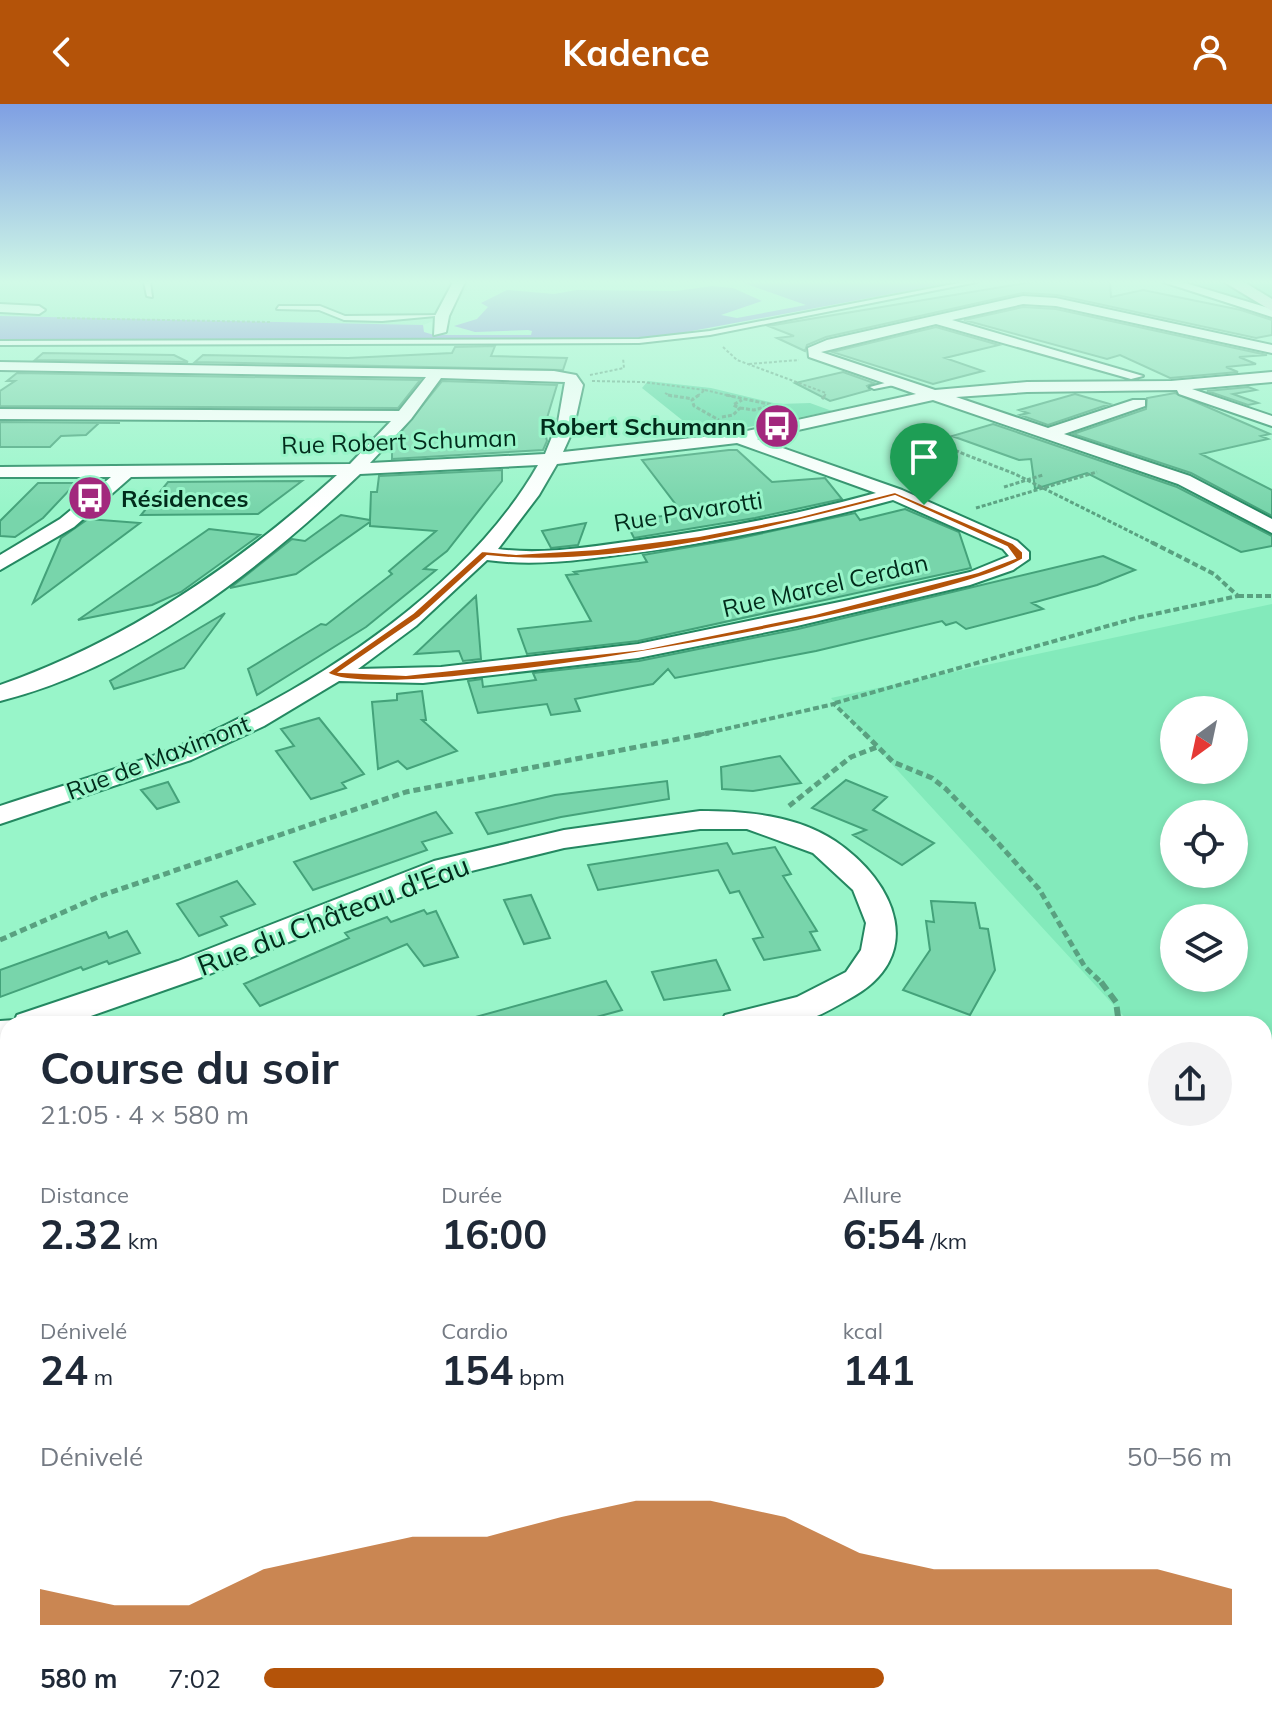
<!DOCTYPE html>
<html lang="fr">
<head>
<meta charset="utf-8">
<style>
	:root { --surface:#fff; --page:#f2f2f3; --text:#1f2937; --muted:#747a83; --accent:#b45309 }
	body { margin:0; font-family:Mulish,sans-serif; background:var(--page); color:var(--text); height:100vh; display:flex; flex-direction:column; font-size:30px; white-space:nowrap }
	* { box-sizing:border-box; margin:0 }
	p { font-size:26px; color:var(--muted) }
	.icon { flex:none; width:44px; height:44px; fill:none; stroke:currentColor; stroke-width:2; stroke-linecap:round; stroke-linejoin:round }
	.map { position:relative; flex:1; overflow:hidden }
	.sheet { position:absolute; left:0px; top:912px; width:1272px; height:708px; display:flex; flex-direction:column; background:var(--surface); border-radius:24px 24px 0 0; box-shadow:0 4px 12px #0003 }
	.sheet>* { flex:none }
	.needle { width:52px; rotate:213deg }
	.controls { position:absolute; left:1160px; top:592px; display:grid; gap:16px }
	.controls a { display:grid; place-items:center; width:88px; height:88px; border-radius:50%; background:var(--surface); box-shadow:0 4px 12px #0003; font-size:40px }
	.pin { position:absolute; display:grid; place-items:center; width:68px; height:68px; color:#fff; margin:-82px -34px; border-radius:50% 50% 50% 0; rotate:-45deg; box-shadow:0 0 8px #0007 }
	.pin .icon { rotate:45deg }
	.round { display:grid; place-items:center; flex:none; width:84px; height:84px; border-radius:42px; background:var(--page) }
	.overview { display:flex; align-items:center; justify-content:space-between; height:136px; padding:0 40px }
	h1 { font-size:44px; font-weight:700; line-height:60px }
	.metrics { display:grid; grid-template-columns:repeat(3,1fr); gap:12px; height:136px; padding:8px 40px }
	.metrics div { display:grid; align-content:center }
	.metrics b { font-size:40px; font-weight:700 }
	.metrics small { font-size:22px; font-weight:400 }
	.metrics p { font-size:22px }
	.chart { height:224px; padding:16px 40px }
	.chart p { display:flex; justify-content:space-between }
	.chart svg { width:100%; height:144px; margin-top:8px; fill:var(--accent); opacity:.7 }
	ul { padding:0 40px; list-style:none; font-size:26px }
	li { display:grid; grid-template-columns:128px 96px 1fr; align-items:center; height:60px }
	li i { height:20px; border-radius:10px; background:var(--accent) }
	header { display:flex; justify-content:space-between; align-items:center; height:104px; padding:0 40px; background:var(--accent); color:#fff; font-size:36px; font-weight:700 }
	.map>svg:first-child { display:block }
</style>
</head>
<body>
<header><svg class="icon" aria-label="back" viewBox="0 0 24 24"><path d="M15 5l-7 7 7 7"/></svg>Kadence<svg class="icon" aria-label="person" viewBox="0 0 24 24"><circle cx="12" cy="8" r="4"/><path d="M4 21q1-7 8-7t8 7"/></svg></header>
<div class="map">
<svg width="1272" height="1620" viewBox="0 0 1272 1620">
	<rect width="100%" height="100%" fill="#98f5c9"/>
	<!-- built -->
	<path fill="#83eabb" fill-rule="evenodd" d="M 0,178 L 471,178 L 449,211 L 423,221 L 0,212 Z
		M 1272,500 L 1272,976 L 1264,980 L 1264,920 L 1131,920 L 831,594 ZM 1234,606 L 1234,666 L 1174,666 L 1174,606 ZM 1234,710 L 1234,770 L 1174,770 L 1174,710 ZM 1174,814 L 1234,814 L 1234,874 L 1174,874 Z"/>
	<!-- green -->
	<path fill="#5cd8a4" d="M 1182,178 L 1272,178 L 1272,205 L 1195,186 Z
		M 648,277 L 711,284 L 778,300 L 810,299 L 832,307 L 702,332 L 642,284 Z"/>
	<!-- forest -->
	<path fill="#36bb88" d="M 1272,1197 L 1272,1620 L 451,1620 L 461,1612 L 1264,1612 L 1264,1201 Z
		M 8,1588 L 8,1612 L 192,1612 L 180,1620 L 0,1620 L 0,1591 Z"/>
	<!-- water -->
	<path fill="#817fdc" d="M 741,178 L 955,178 L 649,235 L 0,238 L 0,212 L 423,221 L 424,228 L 434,231 L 531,231 L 532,227 L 528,226 L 475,228 L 454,222 L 477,215 L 488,203 L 481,199 L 507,186 L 554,190 L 577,186 L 676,187 L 712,182 L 733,184 L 762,197 L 721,211 L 737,214 L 806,201 Z"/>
	<!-- building -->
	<path fill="#78d5ab" stroke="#44a27a" stroke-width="2" d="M 1032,178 L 1110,178 L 1111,193 L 1143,186 L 1241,206 L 1272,216 L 1272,231 L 1256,234 L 1057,191 L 1023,189 L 826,233 L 807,241 L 805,247 L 777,234 L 794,232 L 768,222 Z
		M 1023,203 L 1056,205 L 1267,251 L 1239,253 L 1256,260 L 1226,263 L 1238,268 L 1170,274 L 1120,251 L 1107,255 L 964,216 Z
		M 936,223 L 999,241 L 945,254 L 983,267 L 933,280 L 832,248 Z
		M 495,242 L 491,252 L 567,254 L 563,266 L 195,258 L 203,251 L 348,254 L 452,249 L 455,243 Z
		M 43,249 L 174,251 L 188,258 L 35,256 Z
		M 843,268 L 874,279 L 867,282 L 870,286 L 830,297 L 795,279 Z
		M 17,269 L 420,276 L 398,304 L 0,302 L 0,287 L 15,277 L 7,277 Z
		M 442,277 L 557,281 L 544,324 L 547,337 L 543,346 L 392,355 L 392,339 Z
		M 1248,283 L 1256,286 L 1233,290 L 1258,299 L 1248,301 L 1207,287 Z
		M 1175,289 L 1270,330 L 1261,332 L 1268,335 L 1201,350 L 1272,386 L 1272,412 L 1191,369 L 1073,330 L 1146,305 L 1147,294 Z
		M 1075,290 L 1110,300 L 1048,321 L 1020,311 L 1028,309 L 1019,306 Z
		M 0,318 L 120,319 L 99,319 L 86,331 L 61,332 L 50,343 L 0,343 Z
		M 993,320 L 1177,383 L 1272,432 L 1272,442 L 1241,448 L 1087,369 L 1035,385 L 1031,355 L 1019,356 L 952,332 Z
		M 729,346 L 737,346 L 772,378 L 825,374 L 842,395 L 755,414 L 634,434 L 625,416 L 683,410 L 642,356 Z
		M 502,366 L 502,377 L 447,447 L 424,465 L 436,466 L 366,523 L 257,591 L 248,565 L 321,520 L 326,521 L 392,470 L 389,467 L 436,427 L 370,422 L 370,418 L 296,470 L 230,484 L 292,435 L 305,437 L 341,411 L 370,416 L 371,388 L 377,388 L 379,372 Z
		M 302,377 L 258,410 L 141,411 L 168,378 Z
		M 38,379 L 76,379 L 43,414 L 15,433 L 0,432 L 0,417 Z
		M 905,405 L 959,428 L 971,464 L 638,537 L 527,550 L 518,525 L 591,517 L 566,471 L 577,470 L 574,468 L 647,458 L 643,451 L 736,435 L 855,409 L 860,416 Z
		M 88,415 L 140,419 L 33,499 L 61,434 Z
		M 586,419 L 578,441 L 551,444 L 542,427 Z
		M 209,425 L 260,431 L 181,488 L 152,501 L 78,516 Z
		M 1103,452 L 1135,466 L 1097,481 L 1032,499 L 1043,505 L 966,525 L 956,518 L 946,521 L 942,517 L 816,547 L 675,574 L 668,565 L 653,580 L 575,595 L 580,607 L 551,611 L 547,600 L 478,609 L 468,577 L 482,575 L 483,583 L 536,576 L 533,569 L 639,557 L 798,525 Z
		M 476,492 L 481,555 L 463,557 L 459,547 L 415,550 Z
		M 225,509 L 184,564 L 114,585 L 110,577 Z
		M 422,587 L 426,616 L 422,616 L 457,647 L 407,665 L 398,657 L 378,665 L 372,598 L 397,596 L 397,590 Z
		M 319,614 L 364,670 L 342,679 L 346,684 L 311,695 L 276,647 L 294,642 L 281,625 Z
		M 780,652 L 801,679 L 753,687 L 722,685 L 721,663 Z
		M 846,676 L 887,693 L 873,706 L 934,739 L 902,761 L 853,731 L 866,726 L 812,704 Z
		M 667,677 L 669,695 L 561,713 L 488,730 L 476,709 L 555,691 Z
		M 168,678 L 179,698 L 157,705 L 141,686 Z
		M 436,708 L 452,729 L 422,738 L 427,746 L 313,786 L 294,758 Z
		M 727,739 L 733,750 L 775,743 L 791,770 L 783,772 L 817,827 L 810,828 L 820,846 L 764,856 L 753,835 L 763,833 L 739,787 L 730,789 L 718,766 L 598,786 L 588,761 Z
		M 237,777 L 255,800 L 221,813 L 227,821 L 199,832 L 177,800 Z
		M 531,791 L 550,834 L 524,840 L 504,796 Z
		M 931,797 L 975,799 L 980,824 L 988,825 L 995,866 L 970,911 L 903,886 L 930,846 L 926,817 L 934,818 Z
		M 424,806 L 427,810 L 436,807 L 458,853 L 424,862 L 407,840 L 260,902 L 244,880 L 349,834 L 345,829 L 387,813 L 391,818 Z
		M 127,827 L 140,849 L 109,860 L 107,857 L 83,866 L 81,863 L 0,893 L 0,866 L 106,828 L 109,834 Z
		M 716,856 L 730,886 L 664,896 L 652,868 Z
		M 606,877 L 622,906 L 571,920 L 473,920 L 472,914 Z"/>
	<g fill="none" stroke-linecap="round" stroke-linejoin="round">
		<!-- lane casing -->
		<g stroke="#248861" stroke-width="4">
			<path id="lane" d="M 144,178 L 150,178 L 152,193 L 147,192 Z
				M 964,178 L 977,178 L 710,231 L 639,239 L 0,241 L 0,237 L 639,235 L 710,227 Z
				M 279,202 L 320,202 L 345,212 L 446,211 L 382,217 L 344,216 L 319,206 L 277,205 Z
				M 896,276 L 899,280 L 874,285 L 870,283 Z"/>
		</g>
		<!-- street casing -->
		<g stroke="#248861" stroke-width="4">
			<path id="street" d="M 453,178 L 465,178 L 449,212 L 446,228 L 434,231 L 435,212 Z
				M 1163,178 L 1182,178 L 1272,205 L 1272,213 Z
				M 1023,192 L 1056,194 L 1272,241 L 1272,249 L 1056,202 L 1023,200 L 952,216 L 1143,272 L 1131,275 L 936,220 L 821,248 L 935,286 L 1027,278 L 1171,277 L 1272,268 L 1272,278 L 1192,285 L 1272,312 L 1272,322 L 1179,290 L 1177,286 L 1027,288 L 956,293 L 1048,324 L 1133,296 L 1145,296 L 1145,302 L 1064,330 L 1190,372 L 1272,415 L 1272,429 L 1178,380 L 933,296 L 757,335 L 902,386 L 1017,437 L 1029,448 L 1029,455 L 1013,466 L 970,481 L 797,522 L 638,554 L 423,579 L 339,577 L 264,622 L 191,656 L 0,720 L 0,702 C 66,680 133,662 196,635 C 321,579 469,482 538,361 L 360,370 C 259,466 138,562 0,597 L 0,581 C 128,536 237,461 337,371 L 131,373 L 74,423 L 0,466 L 0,451 L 60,415 L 111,373 L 0,373 L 0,363 L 350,360 L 391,317 L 0,315 L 0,305 L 399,307 L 426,273 L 0,266 L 0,258 L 554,267 L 576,271 L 583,281 L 573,326 L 563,348 L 738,329 L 916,290 L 809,253 L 808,244 L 827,236 ZM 441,274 L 565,278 L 558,318 L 545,350 L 370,359 L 411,315 ZM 737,339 L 876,389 C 796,411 715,426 633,437 C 588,443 543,451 498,445 L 539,391 L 557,360 ZM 893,396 L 1003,445 L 1009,452 L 970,468 L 849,496 L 638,540 L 441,563 L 358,565 L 416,522 L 487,456 C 538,463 589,455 640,448 C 726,436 810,419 893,396 Z
				M 0,200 L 39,202 L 45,206 L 39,210 L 0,208 Z
				M 700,707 C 745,707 796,711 835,737 C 896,778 928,853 849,895 C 830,906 810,918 787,920 C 766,922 742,920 720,920 L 725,911 L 797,893 L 846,868 L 861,846 L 866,819 L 853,786 L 813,749 L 747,725 L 700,725 L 564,744 L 455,771 L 202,873 L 68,920 L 8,920 L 8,940 L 0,943 L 0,917 L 15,916 L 17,911 L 178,857 L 434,757 L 564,726 Z
				M 0,1154 L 8,1157 L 8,1195 L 0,1192 Z"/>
		</g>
		<!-- secondary casing -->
		<g stroke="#248861" stroke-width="4">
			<path id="secondary" d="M 1224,178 L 1244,178 L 1272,195 L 1272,207 Z"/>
		</g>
		<!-- primary casing -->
		<g stroke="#fff" stroke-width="4">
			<path id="primary" d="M 1272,1011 L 1272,1055 L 1264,1057 L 1264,1014 Z
				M 198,1612 L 285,1612 L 282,1620 L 194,1620 Z"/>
		</g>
		<!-- path-far5 -->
		<path stroke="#59a180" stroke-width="2" stroke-dasharray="3 2" stroke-linecap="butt" d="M 57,214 L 271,218
			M 723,243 L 737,256 L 826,289 L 824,293
			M 749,260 L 799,256
			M 590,271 L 624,264 L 623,254
			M 592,277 L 643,278 L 705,286 L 696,293
			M 705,286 L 735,293
			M 665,289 L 672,293"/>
		<!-- path-far4 -->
		<path stroke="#59a180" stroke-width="3" stroke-dasharray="4 2" stroke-linecap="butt" d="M 668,291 L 693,295
			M 699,291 L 692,296 L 694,302 L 719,316
			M 726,291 L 782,303
			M 822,295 L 825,291
			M 740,304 L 754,306 L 769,302
			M 722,313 L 733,311 L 740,304 L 733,301 L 742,296
			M 904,335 L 925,342 L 936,339 L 1015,370 L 1155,440
			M 1004,383 L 1043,371
			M 976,404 L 1097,368"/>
		<!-- path-far3 -->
		<path stroke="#59a180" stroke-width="4" stroke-dasharray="6 3" stroke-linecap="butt" d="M 1238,492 L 1272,492
			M 835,599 L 1136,514 L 1238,492 L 1214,470 L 1151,438
			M 699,631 L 834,600 L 866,631"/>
		<!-- path-far2 -->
		<path stroke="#59a180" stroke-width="5" stroke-dasharray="7 4" stroke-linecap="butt" d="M 864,629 L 893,658 L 932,674 L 946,685 L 999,740 L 1039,785 L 1085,863 L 1103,880
			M 789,702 L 851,653 L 877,643
			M 0,836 L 100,792 L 406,688 L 709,629"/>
		<!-- path-far1 -->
		<path stroke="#59a180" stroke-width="6" stroke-dasharray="10 5" stroke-linecap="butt" d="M 1101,878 L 1116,898 L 1119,920
			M 1264,966 L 1272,963"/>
		<!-- path -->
		<path stroke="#59a180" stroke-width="8" stroke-dasharray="13 6" stroke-linecap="butt" d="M 0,1555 L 8,1551"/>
		<!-- lane -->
		<use href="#lane" fill="#fff" fill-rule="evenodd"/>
		<!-- street -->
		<use href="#street" fill="#fff" fill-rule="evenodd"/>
		<!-- secondary -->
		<use href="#secondary" fill="#f8daed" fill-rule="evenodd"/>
		<!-- primary -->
		<use href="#primary" fill="#f1b6db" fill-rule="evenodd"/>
	</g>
	<!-- sky -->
	<linearGradient id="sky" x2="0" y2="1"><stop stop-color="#7f9fe3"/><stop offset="0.44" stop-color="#d1fae7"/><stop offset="1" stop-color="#d1fae7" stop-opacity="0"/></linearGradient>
	<rect width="1272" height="405" fill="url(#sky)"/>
	<!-- route -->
	<path fill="#b45309" stroke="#fff" stroke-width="2" fill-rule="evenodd" d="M 895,388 L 1013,439 L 1023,448 L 1023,455 C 954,500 389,606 327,569 L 413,509 L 482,447 L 516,450 L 598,445 L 699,432 L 797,413 ZM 895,392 L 1007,443 L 1015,454 L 978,468 L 815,510 L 643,545 L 406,571 L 340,568 L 420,513 L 487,452 C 611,466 774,424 895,392 Z"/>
	<!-- icons -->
	<defs>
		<g id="bus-disc" transform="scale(2.3)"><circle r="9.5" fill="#a2287d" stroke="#98f5c9"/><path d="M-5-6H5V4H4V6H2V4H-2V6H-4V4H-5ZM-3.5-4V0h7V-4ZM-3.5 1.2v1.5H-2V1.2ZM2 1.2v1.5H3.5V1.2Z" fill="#fff"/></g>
	</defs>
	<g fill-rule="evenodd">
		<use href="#bus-disc" x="777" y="322"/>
		<use href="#bus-disc" x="90" y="394"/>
	</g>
	<g text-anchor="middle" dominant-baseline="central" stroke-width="6" stroke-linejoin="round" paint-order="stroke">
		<!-- far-poi labels -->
		<g font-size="24" font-weight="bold" fill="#012b1b" stroke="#98f5c9" text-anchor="end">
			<text x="746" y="322">Robert Schumann</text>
			<text x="121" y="394" text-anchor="start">Résidences</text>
		</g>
		<!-- far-street labels -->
		<g font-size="24" fill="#012b1b" stroke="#98f5c9">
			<text transform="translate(399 337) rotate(-2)">Rue Robert Schuman</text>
			<text transform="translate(688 407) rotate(-9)">Rue Pavarotti</text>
			<text transform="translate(825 481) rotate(-13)">Rue Marcel Cerdan</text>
			<text transform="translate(158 653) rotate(-21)">Rue de Maximont</text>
		</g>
		<!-- street labels -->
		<g font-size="28" fill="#012b1b" stroke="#98f5c9">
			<text transform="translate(333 811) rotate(-21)">Rue du Château d'Eau</text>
		</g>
	</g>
</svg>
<div class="controls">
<a><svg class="needle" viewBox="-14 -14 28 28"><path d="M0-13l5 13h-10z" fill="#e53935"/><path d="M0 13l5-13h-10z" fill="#747a83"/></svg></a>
<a><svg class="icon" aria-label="locate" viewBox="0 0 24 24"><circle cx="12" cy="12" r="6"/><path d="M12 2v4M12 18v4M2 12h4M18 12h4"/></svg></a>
<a><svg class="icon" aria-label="layers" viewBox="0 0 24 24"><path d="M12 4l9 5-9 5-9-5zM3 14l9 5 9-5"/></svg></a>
</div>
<div class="pin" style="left:924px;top:401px;background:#1e9e55"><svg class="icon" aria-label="arrive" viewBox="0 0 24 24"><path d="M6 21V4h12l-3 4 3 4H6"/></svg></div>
<section class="sheet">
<div class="overview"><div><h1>Course du soir</h1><p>21:05 · 4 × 580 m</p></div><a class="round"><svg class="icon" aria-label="share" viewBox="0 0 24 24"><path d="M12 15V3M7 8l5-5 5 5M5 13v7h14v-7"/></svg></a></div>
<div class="metrics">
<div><p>Distance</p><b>2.32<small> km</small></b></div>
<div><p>Durée</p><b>16:00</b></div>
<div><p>Allure</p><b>6:54<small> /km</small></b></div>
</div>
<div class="metrics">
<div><p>Dénivelé</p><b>24<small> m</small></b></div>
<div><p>Cardio</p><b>154<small> bpm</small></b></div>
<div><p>kcal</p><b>141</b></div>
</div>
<div class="chart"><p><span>Dénivelé</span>50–56 m</p>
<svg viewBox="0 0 160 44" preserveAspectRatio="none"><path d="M0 44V33L10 38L20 38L30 27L40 22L50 17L60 17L70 11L80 6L90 6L100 11L110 22L120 27L130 27L140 27L150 27L160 33V44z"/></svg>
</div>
<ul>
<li><b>580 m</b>7:02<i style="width:64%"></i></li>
</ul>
</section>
</div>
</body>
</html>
